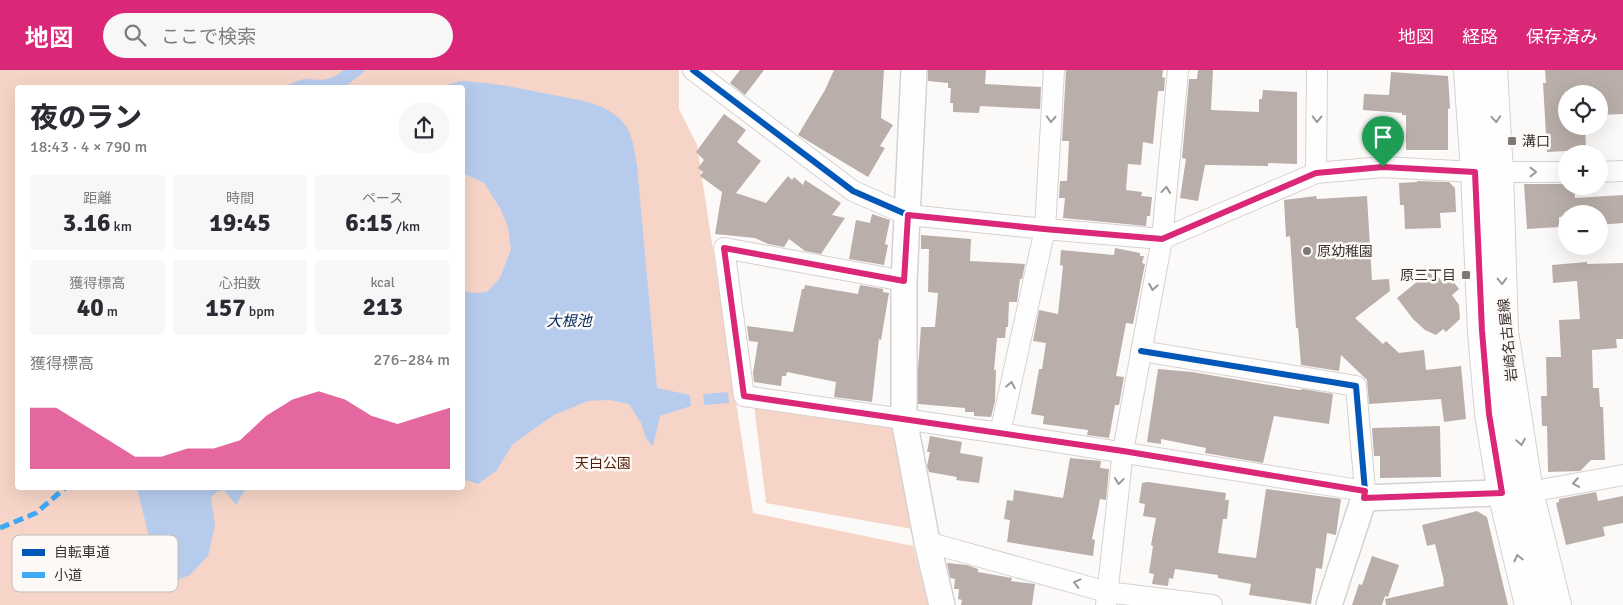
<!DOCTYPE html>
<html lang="ja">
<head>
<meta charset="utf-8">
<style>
	:root { --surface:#fff; --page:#f7f7f7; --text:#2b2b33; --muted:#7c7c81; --accent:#db2777 }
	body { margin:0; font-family:Signika,"Noto Sans JP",sans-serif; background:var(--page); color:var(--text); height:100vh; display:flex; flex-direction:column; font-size:19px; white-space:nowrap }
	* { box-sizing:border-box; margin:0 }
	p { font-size:16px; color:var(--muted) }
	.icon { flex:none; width:28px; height:28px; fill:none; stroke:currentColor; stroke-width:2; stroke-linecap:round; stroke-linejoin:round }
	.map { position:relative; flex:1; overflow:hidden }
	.sheet { position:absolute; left:15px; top:15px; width:450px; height:405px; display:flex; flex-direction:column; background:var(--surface); border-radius:5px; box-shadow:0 5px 20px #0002 }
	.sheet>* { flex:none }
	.controls { position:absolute; left:1558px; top:15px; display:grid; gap:10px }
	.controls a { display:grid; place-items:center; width:50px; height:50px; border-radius:50%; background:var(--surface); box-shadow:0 5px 20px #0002; font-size:25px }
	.pin { position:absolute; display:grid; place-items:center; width:42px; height:42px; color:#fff; margin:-51px -21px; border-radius:50% 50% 50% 0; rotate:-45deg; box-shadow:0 0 5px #0007 }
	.pin .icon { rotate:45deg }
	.round { display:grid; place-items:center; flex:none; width:52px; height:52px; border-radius:26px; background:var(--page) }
	.headline { display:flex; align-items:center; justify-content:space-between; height:85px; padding:0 15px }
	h1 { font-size:28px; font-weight:800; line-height:38px }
	.figures { display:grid; grid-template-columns:repeat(3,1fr); gap:8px; height:85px; padding:5px 15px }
	.figures div { display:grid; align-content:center; border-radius:5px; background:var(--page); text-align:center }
	.figures b { font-size:25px; font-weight:800 }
	.figures small { font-size:14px; font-weight:400 }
	.figures p { font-size:14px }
	.chart { height:140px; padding:10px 15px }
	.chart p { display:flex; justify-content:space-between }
	.chart svg { width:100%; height:90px; margin-top:5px; fill:var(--accent); opacity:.7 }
	header { display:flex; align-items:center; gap:30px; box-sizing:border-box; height:70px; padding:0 25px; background:var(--accent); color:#fff }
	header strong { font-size:24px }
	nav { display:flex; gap:28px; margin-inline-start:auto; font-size:18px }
	.search { width:350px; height:45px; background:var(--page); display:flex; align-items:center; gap:12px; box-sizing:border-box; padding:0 18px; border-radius:28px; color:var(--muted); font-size:19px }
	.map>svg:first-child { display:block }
</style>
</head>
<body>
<header>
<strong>地図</strong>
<div class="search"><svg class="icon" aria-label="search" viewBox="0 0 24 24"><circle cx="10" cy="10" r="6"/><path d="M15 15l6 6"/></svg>ここで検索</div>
<nav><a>地図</a><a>経路</a><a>保存済み</a></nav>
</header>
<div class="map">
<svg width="1623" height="535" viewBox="0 0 1623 535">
	<rect width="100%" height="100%" fill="#fcfaf8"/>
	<!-- green -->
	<path fill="#f6d5c8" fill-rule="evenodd" d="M 0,0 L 679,0 L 679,39 L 697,75 L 753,443 L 913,476 L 928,535 L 0,535 ZM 18,18 L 462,18 L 462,418 L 18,418 Z
		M 754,335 L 892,353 L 912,459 L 766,433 Z"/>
	<!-- water -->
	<path fill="#b7cced" d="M 343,0 L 366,0 L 345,17 L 284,17 C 291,14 299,9 306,9 C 322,10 331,12 343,0 Z
		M 460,11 C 492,12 517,18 548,24 C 572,29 601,31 620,49 C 633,62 634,78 637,95 L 657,318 L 690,325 L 691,336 L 660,346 L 653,376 L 646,368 L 641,353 L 629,334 L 609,330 L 588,331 L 554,345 L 513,374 L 496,401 L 478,414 L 463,409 L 463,221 L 473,223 L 487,222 L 500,208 L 511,179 L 508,157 L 500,138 L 484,113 L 463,103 L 462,18 L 440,17 Z
		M 728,322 L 729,333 L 704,335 L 703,324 Z
		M 137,418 L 246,418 L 236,435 L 224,420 L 217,422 L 211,427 L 215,455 L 208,486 L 190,505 L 169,513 L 162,497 L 138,497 L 135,489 L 152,479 Z"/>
	<!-- building -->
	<path fill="#b9aea9" d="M 740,0 L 764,0 L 745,25 L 730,13 Z
		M 834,0 L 884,0 L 881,48 L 893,55 L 880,76 L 885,78 L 868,107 L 798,65 L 825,20 Z
		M 928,0 L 986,0 L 985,14 L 1041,17 L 1040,39 L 980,36 L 979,43 L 953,42 L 953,33 L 950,33 L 951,18 L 948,18 L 948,13 L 928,11 Z
		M 1066,0 L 1163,0 L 1162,7 L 1165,8 L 1164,21 L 1158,21 L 1153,74 L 1143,72 L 1141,95 L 1128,94 L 1126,120 L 1142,122 L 1141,126 L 1152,127 L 1150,146 L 1147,146 L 1146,156 L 1063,148 L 1065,128 L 1059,128 L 1060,111 L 1067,111 L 1069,71 L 1062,71 Z
		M 1198,0 L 1213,0 L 1211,40 L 1259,42 L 1259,29 L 1262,29 L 1263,20 L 1297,22 L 1297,94 L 1268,93 L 1268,96 L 1205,95 L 1198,131 L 1180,128 L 1186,89 L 1182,88 L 1189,9 L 1197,9 Z
		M 1545,0 L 1623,0 L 1623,44 L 1599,45 L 1599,24 L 1566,24 L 1566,56 L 1585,56 L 1586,80 L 1547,82 L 1543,13 L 1546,13 Z
		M 1391,2 L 1448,6 L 1450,38 L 1448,39 L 1448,80 L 1406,80 L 1406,45 L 1402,45 L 1402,43 L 1363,40 L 1364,24 L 1389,25 Z
		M 724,44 L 746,60 L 737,72 L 761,91 L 736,123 L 766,133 L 788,106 L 792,110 L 794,107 L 803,115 L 805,110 L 841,133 L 832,145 L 845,148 L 821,184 L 805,181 L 789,169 L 784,177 L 768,174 L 755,168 L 715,164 L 722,122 L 700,106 L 703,102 L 698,98 L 704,90 L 696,82 Z
		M 1417,111 L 1449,112 L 1455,118 L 1456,142 L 1440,143 L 1441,158 L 1405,159 L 1404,135 L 1400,135 L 1399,113 L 1417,112 Z
		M 1524,114 L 1566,114 L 1566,116 L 1574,116 L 1575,128 L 1623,125 L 1623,153 L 1599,155 L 1599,144 L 1566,144 L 1566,146 L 1559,147 L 1559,157 L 1527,159 Z
		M 1316,126 L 1317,129 L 1367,126 L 1372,210 L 1389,209 L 1390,221 L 1355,248 L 1383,274 L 1386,271 L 1399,283 L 1424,280 L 1426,300 L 1461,296 L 1466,349 L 1444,352 L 1441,329 L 1369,334 L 1367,310 L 1341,285 L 1339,301 L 1301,295 L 1298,258 L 1296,258 L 1290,166 L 1286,167 L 1284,130 Z
		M 872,144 L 890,150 L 885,174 L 888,175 L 884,195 L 849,189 L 856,150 L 870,153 Z
		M 921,165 L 971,169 L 970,191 L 1025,194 L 1022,209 L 1020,209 L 1017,232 L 1009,232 L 1008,257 L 1006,257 L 1005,268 L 997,268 L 994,300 L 996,300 L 995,331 L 991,347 L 974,346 L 974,342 L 965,342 L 965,338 L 918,334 L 918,299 L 921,257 L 935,257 L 938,223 L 928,222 L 929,179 L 921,179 Z
		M 1115,178 L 1140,183 L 1140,186 L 1144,186 L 1142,193 L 1145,194 L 1133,254 L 1126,253 L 1116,306 L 1124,307 L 1119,335 L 1115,335 L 1109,368 L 1087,365 L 1088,360 L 1043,354 L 1044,346 L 1031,344 L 1039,299 L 1042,299 L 1046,273 L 1033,271 L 1039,240 L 1058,244 L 1063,196 L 1060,195 L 1061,180 L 1114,185 Z
		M 1587,192 L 1587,194 L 1623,193 L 1623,269 L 1616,269 L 1617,278 L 1592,280 L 1593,318 L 1599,318 L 1600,337 L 1603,337 L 1605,390 L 1591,390 L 1580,401 L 1548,402 L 1547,356 L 1542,356 L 1541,326 L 1547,326 L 1546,287 L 1561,287 L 1559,250 L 1580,249 L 1577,211 L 1553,213 L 1552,195 Z
		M 1429,202 L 1433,206 L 1436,204 L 1443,213 L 1450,207 L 1459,219 L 1452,225 L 1459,235 L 1460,249 L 1446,262 L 1443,259 L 1436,265 L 1425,260 L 1413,249 L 1397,228 Z
		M 805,215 L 858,224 L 860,215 L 883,219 L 883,222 L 889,223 L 881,270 L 879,269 L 872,332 L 834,327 L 836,312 L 787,302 L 786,306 L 782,306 L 781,316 L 754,312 L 753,303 L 758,272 L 749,271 L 747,256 L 793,262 L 802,219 L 804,219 Z
		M 1158,299 L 1192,302 L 1299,320 L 1303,319 L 1333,324 L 1329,354 L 1274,346 L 1263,393 L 1205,383 L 1206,378 L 1161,369 L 1161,374 L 1147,372 Z
		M 1440,356 L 1441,407 L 1380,408 L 1380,386 L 1374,386 L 1372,358 Z
		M 930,366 L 962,372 L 960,383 L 983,387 L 979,413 L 956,410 L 957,407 L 929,402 L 927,396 L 930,382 L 927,382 Z
		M 1070,388 L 1101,391 L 1100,398 L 1109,399 L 1106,430 L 1100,429 L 1092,469 L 1095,470 L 1093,486 L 1007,472 L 1010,450 L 1004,449 L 1007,430 L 1013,431 L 1014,420 L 1063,428 Z
		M 1148,412 L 1226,423 L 1225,430 L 1229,430 L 1227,449 L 1223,449 L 1218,483 L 1256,488 L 1266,419 L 1341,429 L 1336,465 L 1327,463 L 1322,499 L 1316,498 L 1311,534 L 1249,525 L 1251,514 L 1218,508 L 1218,505 L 1175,499 L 1173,509 L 1169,508 L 1168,516 L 1152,514 L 1154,504 L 1149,503 L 1153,476 L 1151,475 L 1156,448 L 1143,446 L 1145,434 L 1139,433 L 1142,413 Z
		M 1596,422 L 1598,431 L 1623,426 L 1623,453 L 1603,457 L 1605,466 L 1566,475 L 1556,433 L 1559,432 L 1559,429 Z
		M 1477,441 L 1487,447 L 1508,535 L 1386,535 L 1385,529 L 1444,516 L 1443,512 L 1444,511 L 1435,474 L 1427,476 L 1422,455 Z
		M 1372,486 L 1399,495 L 1388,527 L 1385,526 L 1382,535 L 1352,535 L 1359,514 L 1362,515 Z
		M 947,493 L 967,495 L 978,499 L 978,502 L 1012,508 L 1011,511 L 1035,514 L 1032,535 L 961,535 L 962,530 L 958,529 L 959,519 L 954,519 L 955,509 L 950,508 Z"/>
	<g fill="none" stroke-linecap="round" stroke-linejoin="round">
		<!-- minor casing -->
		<g stroke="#d6d1cf" stroke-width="22">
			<path id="minor" d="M 693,0 L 853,121 L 908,145 L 1045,159 L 1162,169 L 1316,103 L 1383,97 L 1475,102
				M 1499,102 L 1566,102
				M 1599,102 L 1623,101
				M 1316,103 L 1317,0
				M 904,211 L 724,178 L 744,326 L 1000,363 L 1365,421 L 1356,316 L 1141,281
				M 1000,363 L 1045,159 L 1054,0
				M 1529,422 L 1623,405
				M 927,472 L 1107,522 L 1212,535
				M 1106,535 L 1123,381 L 1162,169 L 1178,0"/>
		</g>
		<!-- tertiary casing -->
		<g stroke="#d6d1cf" stroke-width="28">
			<path id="tertiary" d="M 914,0 L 904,211 L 904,349 L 927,472 L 942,535
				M 1329,535 L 1364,428 L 1521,422"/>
		</g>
		<!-- secondary casing -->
		<g stroke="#d6d1cf" stroke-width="30">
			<path id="secondary" d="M 1468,0 L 1475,102 L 1482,261 L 1489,344 L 1502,423 L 1529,535
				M 1493,0 L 1499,102 L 1504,262 L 1529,422 L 1557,535"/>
		</g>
		<!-- minor -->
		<use href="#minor" stroke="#fffefe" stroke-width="20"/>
		<!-- tertiary -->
		<use href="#tertiary" stroke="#fffefe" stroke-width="25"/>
		<!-- secondary -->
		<use href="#secondary" stroke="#fffefe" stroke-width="28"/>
		<!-- quiet -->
		<path stroke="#3fa9f5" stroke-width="5" stroke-dasharray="10 5" stroke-linecap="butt" d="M 0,458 L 36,443 L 65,418"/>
		<!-- cycleway casing -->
		<g stroke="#fdf9f7" stroke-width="9">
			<path id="cycleway" d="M 693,0 L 853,121 L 908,145 L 1045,159 L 1162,169 L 1316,103 L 1383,97 L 1475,102
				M 904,211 L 724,178 L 744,326 L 1000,363 L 1365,421 L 1356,316 L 1141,281"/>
		</g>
		<!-- cycleway -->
		<use href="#cycleway" stroke="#0057b8" stroke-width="6"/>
	</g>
	<!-- one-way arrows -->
	<defs><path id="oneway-chevron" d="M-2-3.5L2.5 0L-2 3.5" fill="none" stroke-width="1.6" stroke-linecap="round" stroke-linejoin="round" transform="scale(1.25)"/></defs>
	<g stroke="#9c9896">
		<use href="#oneway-chevron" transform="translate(1051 49) rotate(93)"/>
		<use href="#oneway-chevron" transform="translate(1317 49) rotate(91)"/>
		<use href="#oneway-chevron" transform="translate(1496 49) rotate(86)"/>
		<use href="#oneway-chevron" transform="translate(1533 102)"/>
		<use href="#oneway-chevron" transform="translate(1166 120) rotate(-85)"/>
		<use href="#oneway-chevron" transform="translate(1502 211) rotate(88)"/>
		<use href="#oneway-chevron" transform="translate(1153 217) rotate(100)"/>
		<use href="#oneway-chevron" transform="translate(1011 315) rotate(-78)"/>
		<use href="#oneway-chevron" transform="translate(1521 372) rotate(81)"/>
		<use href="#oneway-chevron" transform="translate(1119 411) rotate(96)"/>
		<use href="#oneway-chevron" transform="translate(1576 413) rotate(170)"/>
		<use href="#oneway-chevron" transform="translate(1518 488) rotate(-103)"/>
		<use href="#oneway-chevron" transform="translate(1077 513) rotate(-165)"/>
	</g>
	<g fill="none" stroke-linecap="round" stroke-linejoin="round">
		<!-- route casing -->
		<g stroke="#fff" stroke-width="10">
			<path id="route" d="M 1383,97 L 1475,102 L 1482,261 L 1489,344 L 1502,423 L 1364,428 L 1365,421 L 1123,381 L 744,326 L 724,178 L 904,211 L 908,145 L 1044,159 L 1162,169 L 1316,103 Z"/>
		</g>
		<!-- route -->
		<use href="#route" stroke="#db2777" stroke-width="6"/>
	</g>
	<!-- markers -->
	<g fill="#7e7875" stroke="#fdf9f7" stroke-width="2">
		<rect x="1507" y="66" width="10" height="10" rx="2.5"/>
		<circle cx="1307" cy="181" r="5"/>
		<rect x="1461" y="200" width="10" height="10" rx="2.5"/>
	</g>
	<g text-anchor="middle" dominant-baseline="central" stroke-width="5" stroke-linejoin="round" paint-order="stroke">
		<!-- poi labels -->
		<g font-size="14" fill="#3a322f" stroke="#fdf9f7" text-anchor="start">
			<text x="1522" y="71">溝口</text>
			<text x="1317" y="181">原幼稚園</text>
			<text x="1456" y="205" text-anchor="end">原三丁目</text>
		</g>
		<!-- street labels -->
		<g font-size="14" fill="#3a322f" stroke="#fdf9f7">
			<text transform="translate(1508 270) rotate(-96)">岩崎名古屋線</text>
		</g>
		<!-- park labels -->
		<g font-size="14" fill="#531f07" stroke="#fdf9f7">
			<text x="603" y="393">天白公園</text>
		</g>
		<!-- water labels -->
		<g font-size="15" font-style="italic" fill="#052c62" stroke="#fdf9f7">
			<text x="569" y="251">大根池</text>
		</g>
	</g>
	<!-- legend -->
	<rect x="12" y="465" width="166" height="57" rx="8" fill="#fdf9f7" stroke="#c2bdbb" stroke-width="1"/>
	<rect x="22" y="479" width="23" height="7" fill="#0057b8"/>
	<rect x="22" y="502" width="23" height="6" fill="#3fa9f5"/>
	<g font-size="14" fill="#3a322f">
		<text x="54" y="487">自転車道</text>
		<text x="54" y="510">小道</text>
	</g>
</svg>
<div class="controls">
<a><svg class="icon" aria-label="locate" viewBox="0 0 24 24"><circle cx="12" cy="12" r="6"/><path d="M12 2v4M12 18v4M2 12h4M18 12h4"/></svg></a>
<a>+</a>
<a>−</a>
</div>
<div class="pin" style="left:1383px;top:97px;background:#1e9e55"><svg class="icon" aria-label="arrive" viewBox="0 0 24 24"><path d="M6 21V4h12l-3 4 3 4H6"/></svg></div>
<section class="sheet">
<div class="headline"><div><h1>夜のラン</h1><p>18:43 · 4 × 790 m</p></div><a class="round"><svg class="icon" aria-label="share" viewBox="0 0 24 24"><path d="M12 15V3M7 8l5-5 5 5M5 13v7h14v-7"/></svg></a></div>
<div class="figures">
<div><p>距離</p><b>3.16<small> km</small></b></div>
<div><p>時間</p><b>19:45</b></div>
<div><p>ペース</p><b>6:15<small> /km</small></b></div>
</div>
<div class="figures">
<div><p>獲得標高</p><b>40<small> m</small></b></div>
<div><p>心拍数</p><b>157<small> bpm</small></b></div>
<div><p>kcal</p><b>213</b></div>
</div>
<div class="chart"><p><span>獲得標高</span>276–284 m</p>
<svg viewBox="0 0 160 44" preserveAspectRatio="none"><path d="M0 44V14L10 14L20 22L30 30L40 38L50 38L60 34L70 34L80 30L90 18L100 10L110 6L120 10L130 18L140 22L150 18L160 14V44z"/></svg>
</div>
</section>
</div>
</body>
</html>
